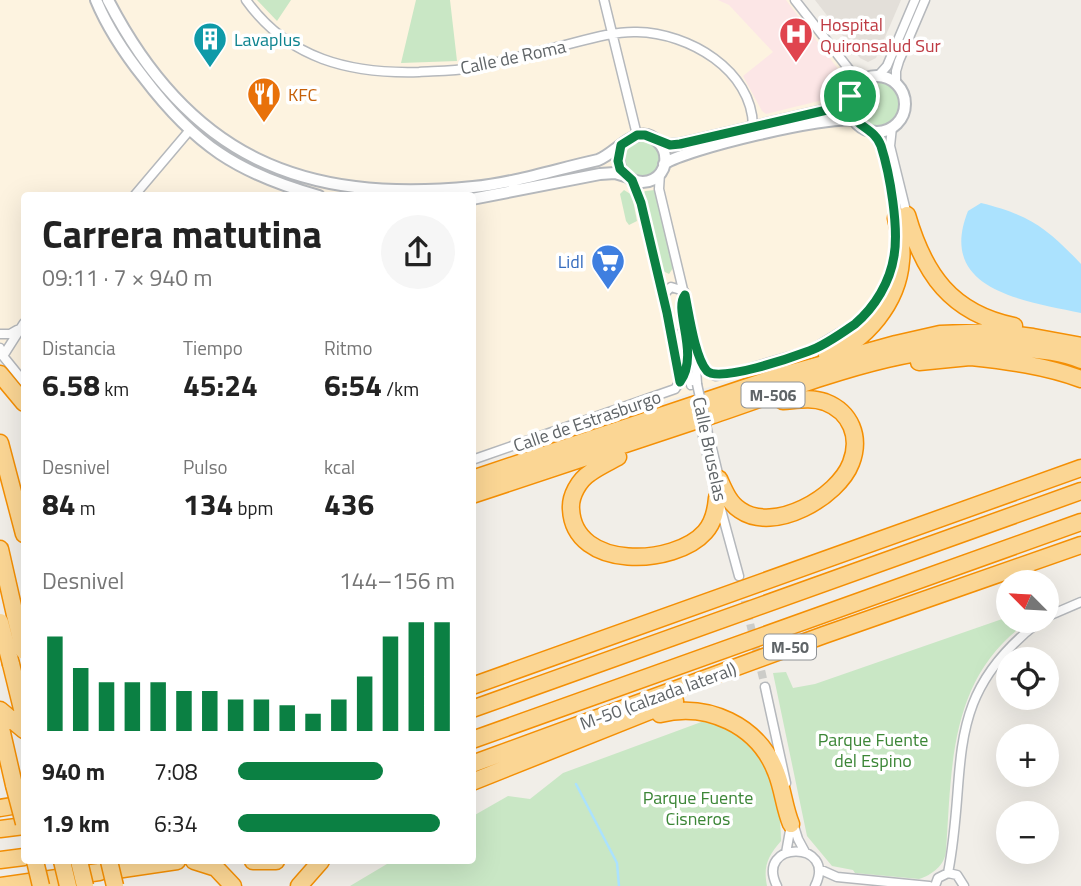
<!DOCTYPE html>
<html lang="es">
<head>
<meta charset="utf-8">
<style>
	:root { --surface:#fff; --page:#f6f6f6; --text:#222; --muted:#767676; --accent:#0b8043 }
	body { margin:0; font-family:"Titillium Web",sans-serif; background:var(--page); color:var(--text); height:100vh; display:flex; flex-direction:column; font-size:26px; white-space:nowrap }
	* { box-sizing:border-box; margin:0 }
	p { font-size:23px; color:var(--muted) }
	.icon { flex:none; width:38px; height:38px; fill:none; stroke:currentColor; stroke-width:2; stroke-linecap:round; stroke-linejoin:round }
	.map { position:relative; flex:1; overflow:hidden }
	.panel { position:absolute; left:21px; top:192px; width:455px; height:672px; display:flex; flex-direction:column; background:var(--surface); border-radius:7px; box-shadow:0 7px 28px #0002 }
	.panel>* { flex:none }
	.needle { width:46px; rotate:294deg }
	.buttons { position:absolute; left:996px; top:570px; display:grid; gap:14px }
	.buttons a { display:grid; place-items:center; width:63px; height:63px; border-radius:50%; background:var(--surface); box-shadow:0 7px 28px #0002; font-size:35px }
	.pin { position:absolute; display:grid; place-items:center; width:60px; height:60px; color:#fff; margin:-30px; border:4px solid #fff; border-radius:50%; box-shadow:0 2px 7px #0007 }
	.round { display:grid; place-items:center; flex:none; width:74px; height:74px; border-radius:37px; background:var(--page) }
	.head { display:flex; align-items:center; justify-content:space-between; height:119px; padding:0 21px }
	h1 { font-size:38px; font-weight:700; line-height:52px }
	.metrics { display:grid; grid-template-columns:repeat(3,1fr); gap:10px; height:119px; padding:7px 21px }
	.metrics div { display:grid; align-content:center }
	.metrics b { font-size:30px; font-weight:700 }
	.metrics small { font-size:19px; font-weight:400 }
	.metrics p { font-size:19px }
	.chart { height:196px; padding:14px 21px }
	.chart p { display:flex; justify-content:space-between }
	.chart svg { width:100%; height:126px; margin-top:7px; stroke:var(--accent); stroke-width:6 }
	ul { padding:0 21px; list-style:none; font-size:23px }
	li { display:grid; grid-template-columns:112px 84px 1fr; align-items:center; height:52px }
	li i { height:18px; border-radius:9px; background:var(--accent) }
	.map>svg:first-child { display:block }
</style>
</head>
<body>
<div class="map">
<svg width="1081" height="886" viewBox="0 0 1081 886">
	<rect width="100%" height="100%" fill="#f1eee8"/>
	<!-- commercial -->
	<path fill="#fdf3e0" d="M 0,0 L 794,0 L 876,104 L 875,148 L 894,227 L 897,258 L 878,309 L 855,333 L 833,346 L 473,465 L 472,196 L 24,196 L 24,388 L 9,373 L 0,359 Z"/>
	<!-- education -->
	<path fill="#e3dfd9" d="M 815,0 L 901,0 L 876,58 L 868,62 L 860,58 Z"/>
	<!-- medical -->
	<path fill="#fce6e6" d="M 718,0 L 786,0 L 844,77 L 835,97 L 766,114 L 762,111 L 743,76 L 773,52 L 729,5 Z"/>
	<!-- green -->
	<path fill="#c9e7c5" d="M 257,0 L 291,0 L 277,21 Z
		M 416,0 L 450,0 L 457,61 L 401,63 Z
		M855 104a22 22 0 1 1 44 0a22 22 0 1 1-44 0Z
		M625 159a17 17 0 1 1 34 0a17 17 0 1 1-34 0Z
		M 624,190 L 632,195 L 637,221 L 629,225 L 626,221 L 620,194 Z
		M 655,190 L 673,268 L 669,274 L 661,270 L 644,193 L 645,191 Z
		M 1008,617 L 1008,621 L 1029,621 C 949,676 952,765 946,851 C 945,865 932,875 919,879 L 855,873 L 853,870 L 832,866 L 807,836 L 773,673 L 786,672 L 793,688 L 815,684 Z
		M 714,720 C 722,724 732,728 739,733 C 772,757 781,803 781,841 C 768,856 763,866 767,886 L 350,886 L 392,861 L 472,861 L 473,816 L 508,796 L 530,799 L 563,773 L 704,721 Z"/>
	<!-- water -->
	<path fill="#abe2fe" d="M 981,203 C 1030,215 1047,228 1081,264 L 1081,313 C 1026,301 936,291 968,211 Z"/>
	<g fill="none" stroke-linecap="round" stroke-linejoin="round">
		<!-- stream -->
		<path stroke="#abe2fe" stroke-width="2.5" d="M 576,784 L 617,863 L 619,886"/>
		<!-- minor-tunnel -->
		<path stroke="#ccccc8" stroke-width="8" stroke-dasharray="8 4" stroke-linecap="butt" d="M 742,589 L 765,687"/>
		<!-- minor casing -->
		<g stroke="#b5b8bc" stroke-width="11">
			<path id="minor" d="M 246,0 C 288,59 350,74 419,72 C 436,71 454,71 472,68 C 498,63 523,55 549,49 C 577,43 609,31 637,32 C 689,33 752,70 753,126
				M 604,0 L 637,135
				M 795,0 L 859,82
				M 878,76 L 887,66 L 915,0
				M 896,84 L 896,71 L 899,61 L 925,0
				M 892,127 L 890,146 L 907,215
				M 869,130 C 887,146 892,195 896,219
				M 660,173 L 659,189 L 694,336 L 697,384
				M 632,180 L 641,203 L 663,295 L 680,382
				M 134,196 L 189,131
				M 663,295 L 671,287 L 684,291
				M 674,333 L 683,351 L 691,385
				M 0,334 L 10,334 L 17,330
				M 695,347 L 706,369 L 715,376 L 730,374 L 811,350 L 854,324 L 872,307 L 886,283 L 895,253
				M 0,348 L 3,356 L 24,382
				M 3,356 L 24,323
				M 703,436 L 714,484
				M 710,440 L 720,482
				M 472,460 L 675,389 C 684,377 688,366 688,351 C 689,335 674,308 685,295
				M 720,506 L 739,576
				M 1046,617 L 1081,602
				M 765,687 L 786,783
				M 793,823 L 798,839 L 805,852
				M 786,853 L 791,825
				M 819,869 L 837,877 L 929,886
				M 948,873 C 969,766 939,698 1040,621
				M 777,886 C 754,840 838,840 815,886
				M 935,886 L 938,878 L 948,873 L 957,875 L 964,886"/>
		</g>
		<!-- tertiary casing -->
		<g stroke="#b5b8bc" stroke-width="14">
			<path id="tertiary" d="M 96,0 C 108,29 125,54 144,78 C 195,145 237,173 319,196
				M 108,0 C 189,157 302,204 473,187 C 515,183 557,169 598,160 C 617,153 639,119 659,143 C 664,148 666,156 665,163 C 658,196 606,183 621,145
				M849 104a28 28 0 1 1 56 0a28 28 0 1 1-56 0Z
				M 659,142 L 670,145 L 680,144 L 827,110 L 838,106 L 850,96
				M 664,164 C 685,149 829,115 854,120
				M 472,199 L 600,174 L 615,173 L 625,176"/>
		</g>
		<!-- motorway casing -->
		<g stroke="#f48f04" stroke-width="19">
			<path id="motorway" d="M 907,215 C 924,274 951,313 1014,326
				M 827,355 C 866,342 898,302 901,261 C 903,247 899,232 896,218
				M 971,357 C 1008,361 1046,366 1081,379
				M 919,362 L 980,356
				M 0,374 L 24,403
				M 0,443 L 24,534
				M 618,457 C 609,462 598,467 590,473 C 579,480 570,496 571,509 C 574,571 675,566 705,532 C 714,522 716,510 717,498
				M 472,479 L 777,377 L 896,344 L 940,334 L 993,332 L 1033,337 L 1081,346
				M 719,479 C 724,490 729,503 740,510 C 774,534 838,497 851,463 C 861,437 851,412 825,402 C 811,397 797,400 783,401
				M 472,495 C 552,468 631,442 710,416 C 809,383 912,337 1019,348 C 1039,350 1062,352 1081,360
				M 0,549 L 15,615
				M 11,664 L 24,717
				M 472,686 L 1081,468
				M 472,709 L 1081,491
				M 0,710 L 24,730
				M 660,714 C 707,702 758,725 776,772 C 783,789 784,807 791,824
				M 0,724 L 14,785
				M 472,740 L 1081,522
				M 472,764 L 824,635 L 1081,545
				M 472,782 L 675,701
				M 0,808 L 24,804
				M 0,829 L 24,826
				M 0,860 L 24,857
				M 194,861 L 216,868 L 233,886
				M 253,861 L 276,861
				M 116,870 L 177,861
				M 0,886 L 99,872 L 128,861
				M 299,886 L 321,861"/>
		</g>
		<!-- minor -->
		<use href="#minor" stroke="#fff" stroke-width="8"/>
		<!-- tertiary -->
		<use href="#tertiary" stroke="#fff" stroke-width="10"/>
		<!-- motorway -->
		<use href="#motorway" stroke="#fbd694" stroke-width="16"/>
		<!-- minor-bridge casing -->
		<g stroke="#b5b8bc" stroke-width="11" stroke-linecap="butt">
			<path id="minor-bridge" d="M 697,384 L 708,434"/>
		</g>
		<!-- motorway-bridge casing -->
		<g stroke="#f48f04" stroke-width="19" stroke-linecap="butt">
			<path id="motorway-bridge" d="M 15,615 L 24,651
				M 0,622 L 11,664
				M 14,785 L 24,823
				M 35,861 L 41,886
				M 62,861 L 68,886
				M 79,861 L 85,886
				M 109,861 L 115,886"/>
		</g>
		<!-- minor-bridge -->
		<use href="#minor-bridge" stroke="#fff" stroke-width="8"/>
		<!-- motorway-bridge -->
		<use href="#motorway-bridge" stroke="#fbd694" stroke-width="16"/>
	</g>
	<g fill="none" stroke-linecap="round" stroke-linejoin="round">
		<!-- route casing -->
		<g stroke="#fff" stroke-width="14">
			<path id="route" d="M 850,96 C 845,128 873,123 881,146 C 890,174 899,228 894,256 C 890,282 875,307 855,324 C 842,333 824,346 809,351 C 793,357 719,383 707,371 C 695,358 689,314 685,295 C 673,310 700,354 680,382 L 667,313 L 641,203 L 632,180 L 620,169 L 618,161 L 621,145 L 637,135 L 645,135 L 670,145 L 680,144 L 827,110 L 838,106 Z"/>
		</g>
		<!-- route -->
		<use href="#route" stroke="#0b8043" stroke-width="9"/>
	</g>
	<!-- icons -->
	<defs>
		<g id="hospital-pin" transform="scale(1.75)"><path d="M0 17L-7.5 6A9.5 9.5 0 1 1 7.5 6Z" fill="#e0444e" stroke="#fff"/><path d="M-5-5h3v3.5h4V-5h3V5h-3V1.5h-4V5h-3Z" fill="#fff"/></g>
		<g id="building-pin" transform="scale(1.75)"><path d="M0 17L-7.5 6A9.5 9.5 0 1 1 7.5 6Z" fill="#0f9aa8" stroke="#fff"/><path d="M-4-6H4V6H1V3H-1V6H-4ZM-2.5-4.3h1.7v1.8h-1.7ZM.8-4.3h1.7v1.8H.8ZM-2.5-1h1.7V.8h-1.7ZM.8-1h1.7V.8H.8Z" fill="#fff"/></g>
		<g id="restaurant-pin" transform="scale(1.75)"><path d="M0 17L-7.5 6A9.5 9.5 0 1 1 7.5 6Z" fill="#e8710a" stroke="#fff"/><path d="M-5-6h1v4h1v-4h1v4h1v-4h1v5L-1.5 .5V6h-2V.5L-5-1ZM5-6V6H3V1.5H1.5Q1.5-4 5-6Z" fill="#fff"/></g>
		<g id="supermarket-pin" transform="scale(1.75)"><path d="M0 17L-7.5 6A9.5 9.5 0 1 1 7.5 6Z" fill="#3f7fe0" stroke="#fff"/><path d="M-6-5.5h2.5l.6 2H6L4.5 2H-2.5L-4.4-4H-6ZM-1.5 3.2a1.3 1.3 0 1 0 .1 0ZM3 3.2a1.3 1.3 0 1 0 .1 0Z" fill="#fff"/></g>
	</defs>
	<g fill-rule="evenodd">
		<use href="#hospital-pin" x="796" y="34"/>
		<use href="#building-pin" x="210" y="39"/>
		<use href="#restaurant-pin" x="264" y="94"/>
		<use href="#supermarket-pin" x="608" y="261"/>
	</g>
	<g text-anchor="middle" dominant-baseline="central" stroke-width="7" stroke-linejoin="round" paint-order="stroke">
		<!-- shield labels -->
		<g fill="#fff" stroke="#8f9295" stroke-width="2">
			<rect x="741.5" y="382.5" width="63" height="25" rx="5"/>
			<rect x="764" y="634.5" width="52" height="25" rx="5"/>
		</g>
		<g font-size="16" font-weight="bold" fill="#5f6467">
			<text x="773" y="395">M-506</text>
			<text x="790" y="647">M-50</text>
		</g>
		<!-- health labels -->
		<g font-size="18" fill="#be3a42" stroke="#fff" text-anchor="start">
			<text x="820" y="24">Hospital<tspan x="820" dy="21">Quironsalud Sur</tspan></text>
		</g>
		<!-- culture labels -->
		<g font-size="18" fill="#0d838f" stroke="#fff" text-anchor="start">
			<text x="234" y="39">Lavaplus</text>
		</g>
		<!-- street labels -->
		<g font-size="18" fill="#5f6467" stroke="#fff">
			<text transform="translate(513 57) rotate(-12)">Calle de Roma</text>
			<text transform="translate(587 421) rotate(-19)">Calle de Estrasburgo</text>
			<text transform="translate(710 449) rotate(78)">Calle Bruselas</text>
			<text transform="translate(658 696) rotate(-20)">M-50 (calzada lateral)</text>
		</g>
		<!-- food labels -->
		<g font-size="18" fill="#c56008" stroke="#fff" text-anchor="start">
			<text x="288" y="94">KFC</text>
		</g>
		<!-- shop labels -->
		<g font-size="18" fill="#366cbe" stroke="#fff" text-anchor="end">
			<text x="584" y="261">Lidl</text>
		</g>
		<!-- park labels -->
		<g font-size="18" fill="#3c8637" stroke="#fff">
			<text x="873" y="739">Parque Fuente<tspan x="873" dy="21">del Espino</tspan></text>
			<text x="698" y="797">Parque Fuente<tspan x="698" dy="21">Cisneros</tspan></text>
		</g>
	</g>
</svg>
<div class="buttons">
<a><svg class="needle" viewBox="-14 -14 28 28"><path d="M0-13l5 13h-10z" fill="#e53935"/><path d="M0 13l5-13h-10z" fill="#767676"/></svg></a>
<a><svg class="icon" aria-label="locate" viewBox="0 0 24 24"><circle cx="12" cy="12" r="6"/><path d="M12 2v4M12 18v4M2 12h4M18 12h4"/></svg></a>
<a>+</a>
<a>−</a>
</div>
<div class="pin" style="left:850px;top:96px;background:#1e9e55"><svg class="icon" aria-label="arrive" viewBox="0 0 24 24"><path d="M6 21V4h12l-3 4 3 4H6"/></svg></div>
<section class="panel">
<div class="head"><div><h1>Carrera matutina</h1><p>09:11 · 7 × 940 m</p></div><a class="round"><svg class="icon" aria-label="share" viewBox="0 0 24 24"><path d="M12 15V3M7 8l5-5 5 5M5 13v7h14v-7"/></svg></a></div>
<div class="metrics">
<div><p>Distancia</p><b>6.58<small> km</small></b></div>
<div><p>Tiempo</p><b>45:24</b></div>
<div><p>Ritmo</p><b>6:54<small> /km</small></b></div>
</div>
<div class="metrics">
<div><p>Desnivel</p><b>84<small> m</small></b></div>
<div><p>Pulso</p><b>134<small> bpm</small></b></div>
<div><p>kcal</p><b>436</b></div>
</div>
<div class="chart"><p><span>Desnivel</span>144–156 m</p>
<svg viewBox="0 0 160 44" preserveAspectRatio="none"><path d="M5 44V11M15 44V22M25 44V27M35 44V27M45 44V27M55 44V30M65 44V30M75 44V33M85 44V33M95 44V35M105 44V38M115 44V33M125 44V25M135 44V11M145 44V6M155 44V6"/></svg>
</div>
<ul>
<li><b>940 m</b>7:08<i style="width:67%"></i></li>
<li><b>1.9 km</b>6:34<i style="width:93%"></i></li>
</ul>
</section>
</div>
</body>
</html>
